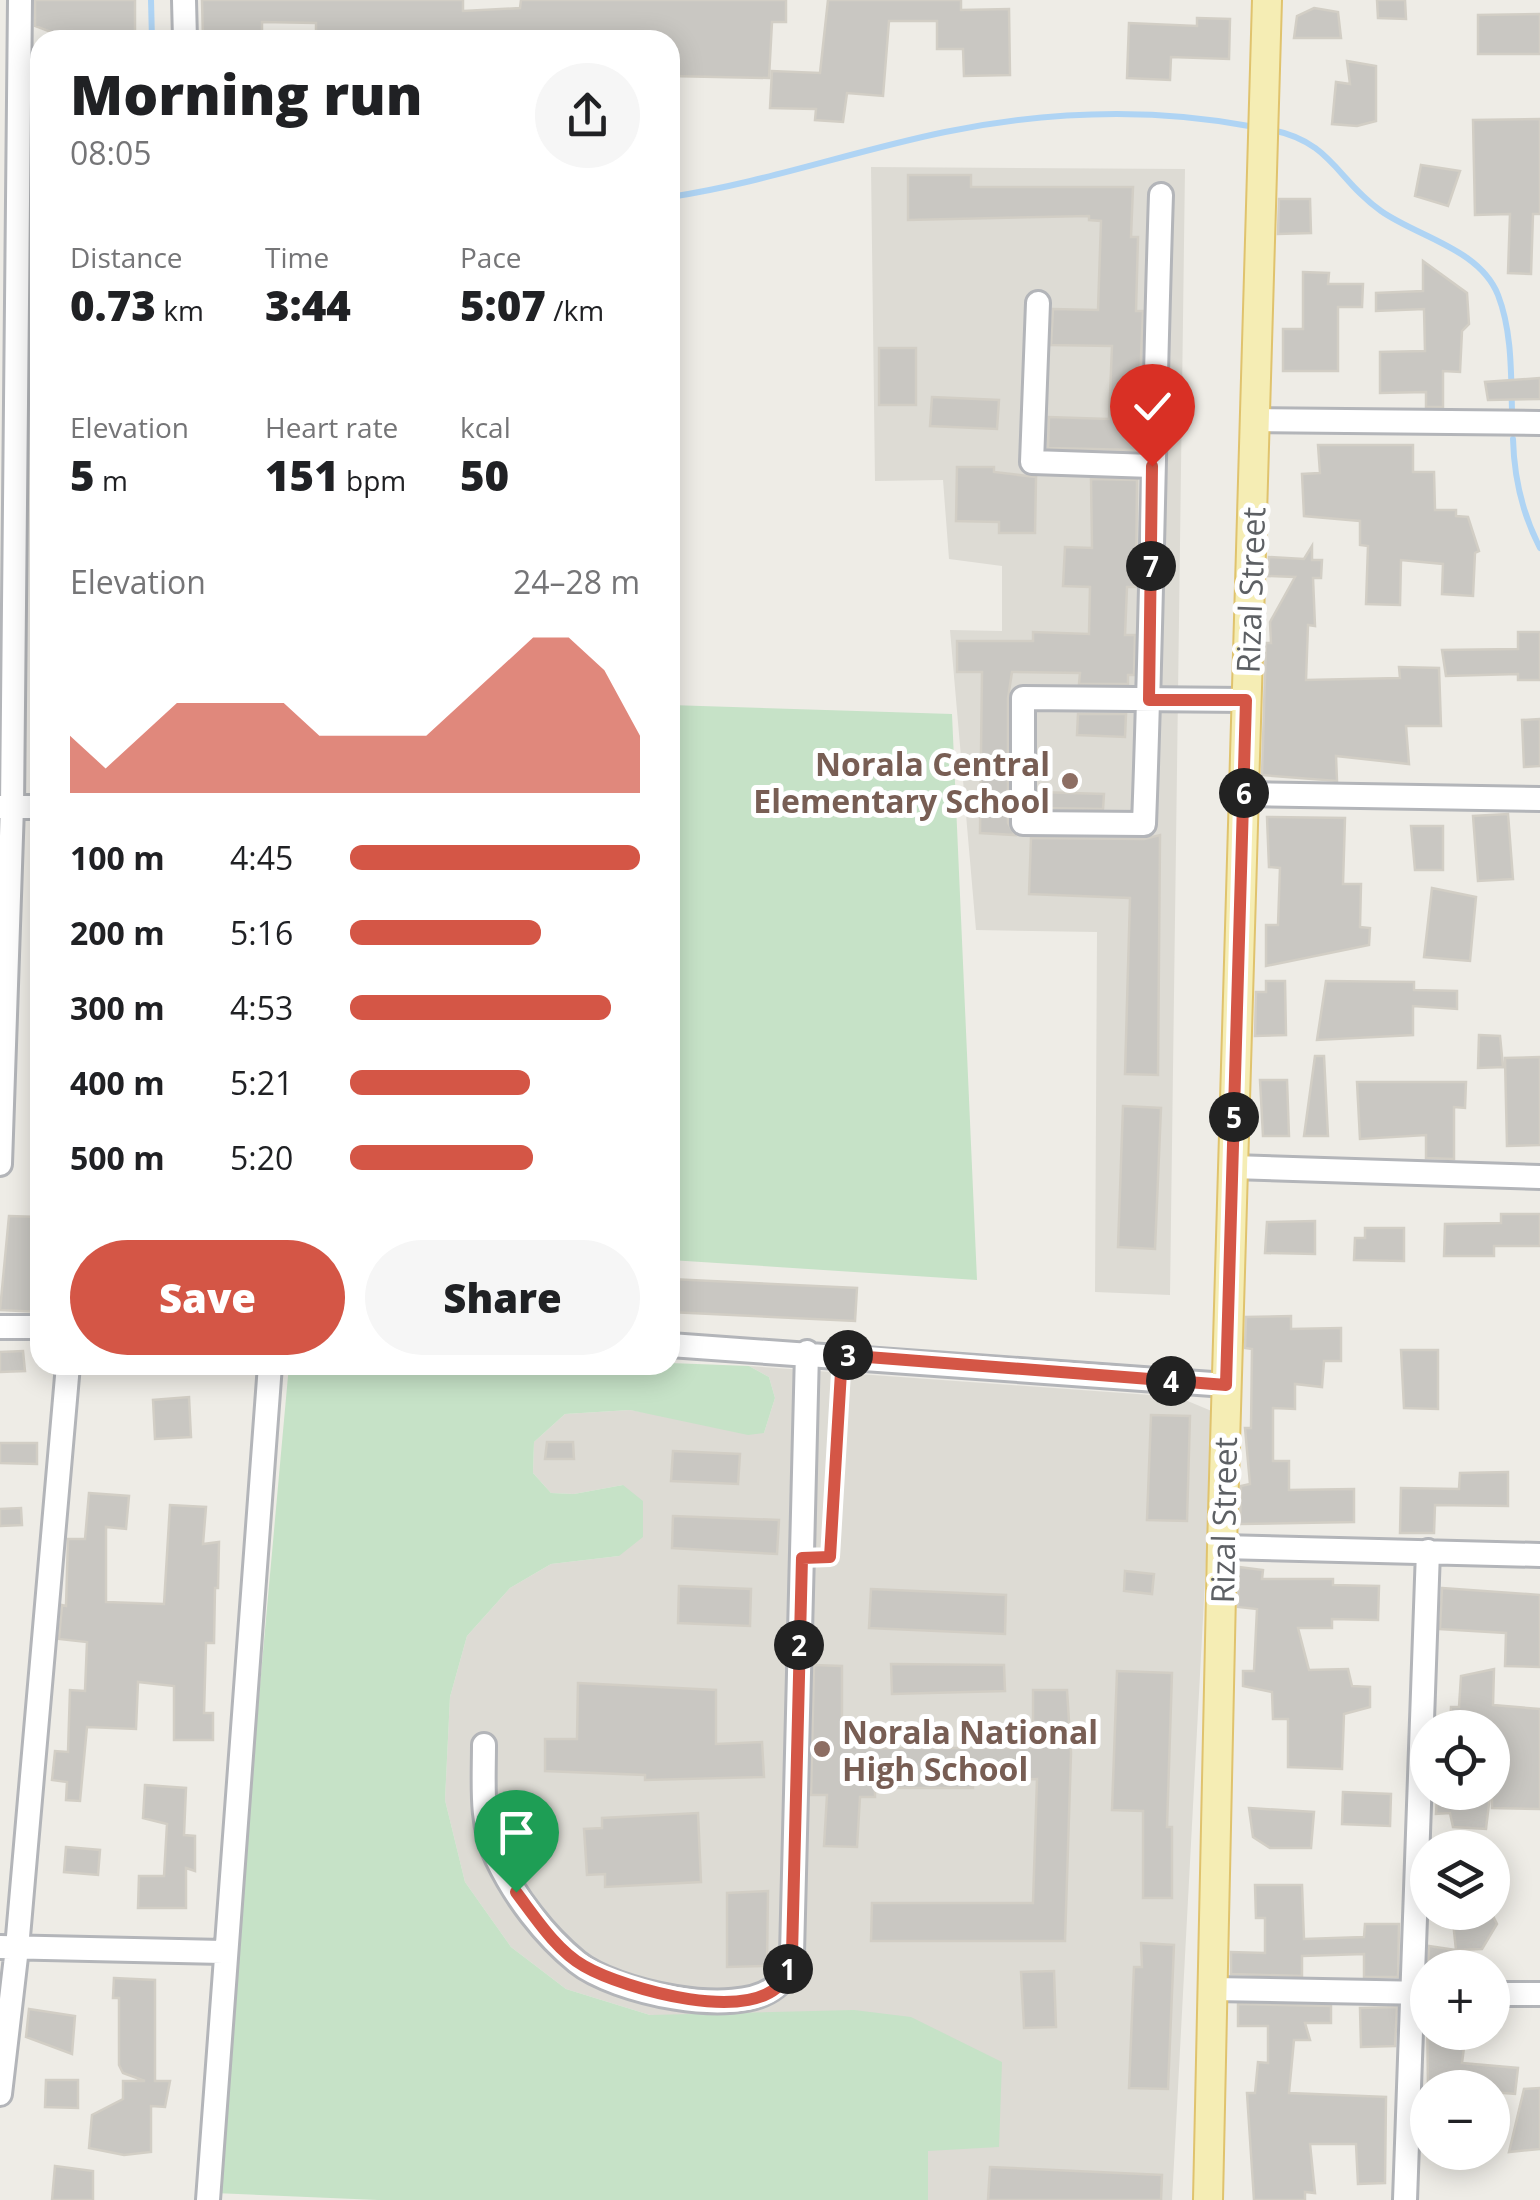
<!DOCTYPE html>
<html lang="en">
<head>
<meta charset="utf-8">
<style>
	:root { --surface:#fff; --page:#f6f6f6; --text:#202124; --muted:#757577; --accent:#d45646 }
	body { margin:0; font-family:"Open Sans",sans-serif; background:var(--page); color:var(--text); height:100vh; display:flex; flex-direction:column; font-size:38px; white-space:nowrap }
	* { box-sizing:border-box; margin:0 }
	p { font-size:32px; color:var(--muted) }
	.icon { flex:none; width:55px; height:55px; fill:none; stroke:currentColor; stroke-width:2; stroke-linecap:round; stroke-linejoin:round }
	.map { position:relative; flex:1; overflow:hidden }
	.details { position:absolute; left:30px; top:30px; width:650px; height:1345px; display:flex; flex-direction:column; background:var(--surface); border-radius:30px; box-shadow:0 5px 25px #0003 }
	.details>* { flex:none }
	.fabs { position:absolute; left:1410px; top:1710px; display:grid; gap:20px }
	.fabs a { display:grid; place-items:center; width:100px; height:100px; border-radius:50%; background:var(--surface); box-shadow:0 5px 25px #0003; font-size:50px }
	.pin { position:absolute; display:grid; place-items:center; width:85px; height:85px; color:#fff; margin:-102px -42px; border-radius:50% 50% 50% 0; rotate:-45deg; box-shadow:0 0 10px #0007 }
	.pin .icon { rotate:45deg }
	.km { position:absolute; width:50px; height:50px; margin:-25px; border-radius:50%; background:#222; color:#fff; font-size:28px; line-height:50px; text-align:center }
	.round { display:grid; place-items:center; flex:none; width:105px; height:105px; border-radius:52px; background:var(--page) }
	.overview { display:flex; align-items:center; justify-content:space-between; height:170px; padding:0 40px }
	h1 { font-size:55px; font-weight:800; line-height:75px }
	.metrics { display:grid; grid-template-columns:repeat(3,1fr); gap:15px; height:170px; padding:10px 40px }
	.metrics div { display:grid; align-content:center }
	.metrics b { font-size:42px; font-weight:800 }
	.metrics small { font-size:28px; font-weight:400 }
	.metrics p { font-size:28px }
	.chart { height:280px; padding:20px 40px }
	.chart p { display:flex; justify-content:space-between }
	.chart svg { width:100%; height:180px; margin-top:10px; fill:var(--accent); opacity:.7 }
	.button { display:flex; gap:20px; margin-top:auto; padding:20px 40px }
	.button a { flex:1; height:115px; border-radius:60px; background:var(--accent); color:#fff; font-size:40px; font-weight:800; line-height:115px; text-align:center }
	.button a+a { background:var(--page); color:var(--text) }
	ul { padding:0 40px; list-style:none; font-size:32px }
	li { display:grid; grid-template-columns:160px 120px 1fr; align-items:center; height:75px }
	li i { height:25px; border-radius:12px; background:var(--accent) }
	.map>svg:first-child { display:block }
</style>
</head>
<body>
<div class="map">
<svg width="1540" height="2200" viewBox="0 0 1540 2200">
	<rect width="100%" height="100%" fill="#eeece6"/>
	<!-- education -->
	<path fill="#dddbd4" d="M 871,167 L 1185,169 L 1170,1295 L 1095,1292 L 1097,932 L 976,930 L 950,630 L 1002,631 L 1002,566 L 949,559 L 943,480 L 875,481 Z
		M 749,1366 L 1178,1397 L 1214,1412 L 1172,2200 L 928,2200 L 928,2151 L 650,2015 L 566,1989 L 511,1947 L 465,1882 L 445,1800 L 450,1697 L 467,1636 L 510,1588 L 551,1564 L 619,1556 L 623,1485 L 574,1494 L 551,1493 L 533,1473 L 534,1442 L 565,1414 L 630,1410 L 764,1433 L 775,1398 L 769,1377 Z"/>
	<!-- green -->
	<path fill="#c6e2c7" d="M 670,705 L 952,714 L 977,1280 L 670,1260 Z
		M 670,1363 L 749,1366 L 769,1377 L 775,1398 L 764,1433 L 748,1435 L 630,1410 L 565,1414 L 534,1442 L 533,1473 L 551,1493 L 574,1494 L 623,1485 L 643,1501 L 643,1537 L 619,1556 L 551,1564 L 510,1588 L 467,1636 L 450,1697 L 445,1800 L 465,1882 L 511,1947 L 566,1989 L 650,2015 L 854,2010 L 911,2017 L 1002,2062 L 999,2147 L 928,2151 L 928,2200 L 378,2200 L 214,2193 L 289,1365 Z"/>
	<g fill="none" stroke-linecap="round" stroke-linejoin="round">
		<!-- stream -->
		<path stroke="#afd4f4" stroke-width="6" d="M 151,0 L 152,40
			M 1272,130 C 1332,142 1337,180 1381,211 C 1418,237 1480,249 1498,295 C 1512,331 1511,373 1512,411
			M 670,197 C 763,183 853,151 945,132 C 1048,111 1151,107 1255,127
			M 1513,439 C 1514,478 1522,513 1540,548"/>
	</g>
	<!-- building -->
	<path fill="#c9c7c2" stroke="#d2cec5" stroke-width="2.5" d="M 35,0 L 135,0 L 135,40 L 72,40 L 35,26 Z
		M 202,0 L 463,0 L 463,11 L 520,8 L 521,0 L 786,0 L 786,22 L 772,22 L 769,78 L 670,76 L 670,40 L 625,40 L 625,34 L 582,33 L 581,40 L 316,40 L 316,23 L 262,22 L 262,40 L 203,40 Z
		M 828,0 L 961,0 L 961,10 L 1009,9 L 1010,75 L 964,76 L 963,49 L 937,49 L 937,21 L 889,21 L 883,96 L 847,93 L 843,122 L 815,120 L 816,109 L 770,108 L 772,71 L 820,73 Z
		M 1377,0 L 1405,0 L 1406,19 L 1378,18 Z
		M 1314,8 L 1338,12 L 1341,38 L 1294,38 L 1297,16 Z
		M 1540,14 L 1540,54 L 1478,54 L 1478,15 Z
		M 1197,18 L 1230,19 L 1229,59 L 1171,57 L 1170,80 L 1127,78 L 1129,23 L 1197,26 Z
		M 1347,61 L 1376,66 L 1376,121 L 1357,126 L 1332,124 L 1336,82 L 1350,84 Z
		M 1540,119 L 1540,214 L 1533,214 L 1531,274 L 1508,273 L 1510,214 L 1475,215 L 1473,120 Z
		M 1421,165 L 1460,171 L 1448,206 L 1415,196 Z
		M 908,175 L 971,175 L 971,187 L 1133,187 L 1131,237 L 1138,237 L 1136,311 L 1143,311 L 1137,450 L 1048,448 L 1049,417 L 1109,419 L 1112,346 L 1051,345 L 1053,309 L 1098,310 L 1101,221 L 1089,220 L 1089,216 L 908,220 Z
		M 1279,199 L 1310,199 L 1311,233 L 1278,234 Z
		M 1423,261 L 1467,293 L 1469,324 L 1462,331 L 1460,372 L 1443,371 L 1443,407 L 1426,407 L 1426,392 L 1380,393 L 1380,352 L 1425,351 L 1424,309 L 1376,311 L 1376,293 L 1423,291 Z
		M 1303,272 L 1329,273 L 1328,284 L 1363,284 L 1362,307 L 1338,307 L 1338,371 L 1283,371 L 1283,329 L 1303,329 Z
		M 879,348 L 916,348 L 916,405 L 879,405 Z
		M 1540,378 L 1540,399 L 1488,400 L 1485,382 Z
		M 932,397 L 999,400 L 997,429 L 930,426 Z
		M 1318,445 L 1413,445 L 1413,472 L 1434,472 L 1435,510 L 1456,510 L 1456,516 L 1468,517 L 1479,551 L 1475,553 L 1473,596 L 1442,594 L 1443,564 L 1401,560 L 1400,605 L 1366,604 L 1368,546 L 1360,545 L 1360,521 L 1304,516 L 1302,474 L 1320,473 Z
		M 957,467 L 994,467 L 994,472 L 1036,477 L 1035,533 L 999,533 L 999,522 L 956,521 Z
		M 1091,479 L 1137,480 L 1136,587 L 1127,587 L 1125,635 L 1135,635 L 1134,675 L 1128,675 L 1128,684 L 1079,684 L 1080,673 L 1012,672 L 1008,698 L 1008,823 L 1015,835 L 980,833 L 982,672 L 957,672 L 957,641 L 1033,641 L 1033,632 L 1089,634 L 1090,587 L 1063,586 L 1065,547 L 1092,548 Z
		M 1312,546 L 1312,560 L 1322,560 L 1321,578 L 1313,578 L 1315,626 L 1308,625 L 1306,680 L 1400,678 L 1399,667 L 1439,668 L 1441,726 L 1406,726 L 1409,764 L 1336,756 L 1337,781 L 1262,775 L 1266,643 L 1271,643 L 1270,622 L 1295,577 L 1268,576 L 1269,557 L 1304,559 Z
		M 1518,632 L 1540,632 L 1540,680 L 1518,680 L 1518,674 L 1446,676 L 1442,650 L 1518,649 Z
		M 1078,714 L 1126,714 L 1125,737 L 1077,735 Z
		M 1540,719 L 1540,766 L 1524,767 L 1522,720 Z
		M 1038,792 L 1104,794 L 1103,809 L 1038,808 Z
		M 1508,814 L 1513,879 L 1478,881 L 1473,816 Z
		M 1267,817 L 1345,818 L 1343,884 L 1361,884 L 1360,927 L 1370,928 L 1369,945 L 1266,966 L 1266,925 L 1278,925 L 1280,868 L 1269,867 Z
		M 1411,826 L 1443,826 L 1443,870 L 1415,870 Z
		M 1160,835 L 1158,1075 L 1125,1074 L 1130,898 L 1029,894 L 1031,838 L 1144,839 Z
		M 1432,888 L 1476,897 L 1470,961 L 1424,957 Z
		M 1266,981 L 1285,981 L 1286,1035 L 1255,1036 L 1256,992 L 1266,992 Z
		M 1326,981 L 1414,982 L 1414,990 L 1457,991 L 1457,1009 L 1413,1006 L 1413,1035 L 1317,1040 Z
		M 1479,1035 L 1500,1036 L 1503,1067 L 1478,1068 Z
		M 1315,1056 L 1324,1056 L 1328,1136 L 1304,1136 Z
		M 1540,1057 L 1540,1145 L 1507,1146 L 1505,1058 Z
		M 1260,1080 L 1287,1080 L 1289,1136 L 1263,1136 Z
		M 1357,1082 L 1466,1082 L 1465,1108 L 1454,1107 L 1454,1159 L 1426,1158 L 1426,1135 L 1360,1139 Z
		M 1123,1106 L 1161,1108 L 1155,1249 L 1118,1247 Z
		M 1501,1214 L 1540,1214 L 1540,1246 L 1494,1246 L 1494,1256 L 1444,1256 L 1445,1224 L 1501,1223 Z
		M 9,1216 L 40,1217 L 40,1312 L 0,1310 Z
		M 1315,1221 L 1315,1254 L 1265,1253 L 1267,1222 Z
		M 1365,1228 L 1404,1228 L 1404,1261 L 1354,1260 L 1355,1238 L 1365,1238 Z
		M 670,1279 L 857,1288 L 855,1321 L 670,1312 Z
		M 1291,1316 L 1291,1329 L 1341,1328 L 1341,1361 L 1324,1361 L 1322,1387 L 1295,1384 L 1295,1409 L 1273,1408 L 1273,1461 L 1289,1461 L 1289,1490 L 1354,1489 L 1354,1522 L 1240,1524 L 1241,1486 L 1250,1484 L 1245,1428 L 1251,1428 L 1252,1349 L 1245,1348 L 1246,1317 Z
		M 1401,1350 L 1438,1350 L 1438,1409 L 1404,1408 Z
		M 23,1351 L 25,1371 L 0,1372 L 0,1352 Z
		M 189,1397 L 191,1437 L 155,1439 L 153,1400 Z
		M 1151,1415 L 1190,1416 L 1187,1521 L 1147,1520 Z
		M 547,1442 L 573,1442 L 574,1459 L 545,1459 Z
		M 0,1443 L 37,1443 L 37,1464 L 0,1463 Z
		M 673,1451 L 740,1454 L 738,1484 L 671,1481 Z
		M 1508,1472 L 1508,1506 L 1435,1505 L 1434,1533 L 1400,1533 L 1401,1488 L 1459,1489 L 1460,1473 Z
		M 89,1493 L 129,1496 L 126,1529 L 106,1527 L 106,1602 L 164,1604 L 170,1505 L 206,1507 L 203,1544 L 219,1542 L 218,1588 L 215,1588 L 214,1643 L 206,1643 L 204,1713 L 213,1713 L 213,1740 L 174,1740 L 174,1686 L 138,1682 L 136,1729 L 87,1727 L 80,1801 L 66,1800 L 67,1782 L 52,1780 L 55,1751 L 68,1752 L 70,1690 L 85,1691 L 87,1642 L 59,1639 L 62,1605 L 66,1606 L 68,1539 L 85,1539 Z
		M 21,1508 L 22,1525 L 0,1526 L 0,1509 Z
		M 673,1516 L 779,1520 L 777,1554 L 672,1548 Z
		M 1239,1567 L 1263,1570 L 1262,1579 L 1333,1579 L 1333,1585 L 1379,1586 L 1378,1620 L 1332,1619 L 1332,1628 L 1298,1628 L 1309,1670 L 1348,1669 L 1352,1686 L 1370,1687 L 1370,1707 L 1344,1714 L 1342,1769 L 1288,1767 L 1288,1719 L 1273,1719 L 1272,1692 L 1243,1686 L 1243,1671 L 1254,1671 L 1257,1609 L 1238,1607 Z
		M 1125,1571 L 1154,1574 L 1152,1594 L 1124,1591 Z
		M 679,1586 L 751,1589 L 750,1626 L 678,1623 Z
		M 1442,1588 L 1540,1595 L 1540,1667 L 1505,1666 L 1506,1633 L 1440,1629 Z
		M 871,1589 L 1006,1595 L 1005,1634 L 869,1628 Z
		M 891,1664 L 1004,1665 L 1005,1691 L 892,1694 Z
		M 814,1665 L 842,1666 L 842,1720 L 868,1722 L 868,1748 L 1033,1748 L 1033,1690 L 1067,1690 L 1071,1753 L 1065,1941 L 871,1941 L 872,1903 L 1033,1903 L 1037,1779 L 973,1781 L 973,1788 L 875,1788 L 875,1797 L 860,1797 L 857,1847 L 824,1846 L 827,1795 L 811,1795 Z
		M 1494,1669 L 1493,1705 L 1540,1709 L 1540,1809 L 1492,1808 L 1492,1727 L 1450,1727 L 1451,1707 L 1459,1707 L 1461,1676 Z
		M 1117,1671 L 1172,1673 L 1167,1827 L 1172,1827 L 1172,1898 L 1143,1898 L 1143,1811 L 1112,1810 Z
		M 578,1683 L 716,1690 L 716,1744 L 762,1742 L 764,1777 L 645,1780 L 645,1775 L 545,1771 L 545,1739 L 577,1739 Z
		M 145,1785 L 186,1788 L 184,1835 L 195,1836 L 195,1871 L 186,1868 L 186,1908 L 138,1908 L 139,1876 L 164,1876 L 167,1824 L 143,1818 Z
		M 1343,1792 L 1391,1794 L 1390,1826 L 1342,1824 Z
		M 1490,1795 L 1486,1829 L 1453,1827 L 1450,1813 L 1436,1814 L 1437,1796 Z
		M 1249,1808 L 1314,1812 L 1311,1848 L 1270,1848 L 1253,1837 Z
		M 698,1813 L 701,1882 L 605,1887 L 605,1874 L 587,1875 L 584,1829 L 602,1828 L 602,1818 Z
		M 66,1847 L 100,1850 L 98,1875 L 64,1872 Z
		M 1255,1885 L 1302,1885 L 1304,1939 L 1364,1937 L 1365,1924 L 1399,1924 L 1398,1977 L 1364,1977 L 1364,1954 L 1302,1956 L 1302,1976 L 1231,1974 L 1231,1952 L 1265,1953 L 1265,1918 L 1256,1918 Z
		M 768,1891 L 767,1966 L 727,1967 L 727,1893 Z
		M 1452,1912 L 1491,1912 L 1497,1924 L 1482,1949 L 1456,1950 Z
		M 1141,1943 L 1174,1945 L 1168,2089 L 1129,2088 L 1134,1967 L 1142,1967 Z
		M 1429,1946 L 1456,1950 L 1451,1968 L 1428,1968 Z
		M 1054,1971 L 1056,2027 L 1024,2028 L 1021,1972 Z
		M 114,1978 L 155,1980 L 155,2081 L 170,2081 L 165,2107 L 151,2106 L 151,2152 L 124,2155 L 89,2148 L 92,2115 L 123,2099 L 123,2081 L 145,2081 L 123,2073 L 119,2065 L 119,1998 L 113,1998 Z
		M 1238,2004 L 1331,2006 L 1331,2023 L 1305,2023 L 1310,2040 L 1294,2040 L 1289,2093 L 1386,2097 L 1385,2183 L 1358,2184 L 1356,2144 L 1310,2144 L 1315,2193 L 1305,2192 L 1305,2200 L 1254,2200 L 1247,2093 L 1255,2093 L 1258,2062 L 1268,2063 L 1268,2026 L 1238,2026 Z
		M 1397,2007 L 1395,2046 L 1361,2047 L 1360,2008 Z
		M 1427,2008 L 1428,2032 L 1466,2032 L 1462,2063 L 1518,2068 L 1515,2094 L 1492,2092 L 1492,2088 L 1428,2088 Z
		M 29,2009 L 75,2016 L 72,2054 L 26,2037 Z
		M 46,2080 L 78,2080 L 78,2108 L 45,2107 Z
		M 1540,2088 L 1540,2149 L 1509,2152 L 1524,2089 Z
		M 55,2166 L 93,2171 L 93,2200 L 52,2200 Z
		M 990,2167 L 1162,2175 L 1161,2200 L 988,2200 Z"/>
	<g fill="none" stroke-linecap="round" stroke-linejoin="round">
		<!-- minor casing -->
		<g stroke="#b3b5b9" stroke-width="28">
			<path id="minor" d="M 184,0 L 185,40
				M 1161,195 C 1154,404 1152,614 1144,824 L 1023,823 L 1023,698 L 1246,700
				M 1038,303 L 1032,462 L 1152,466
				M 1255,420 L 1540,423
				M 1243,794 L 1540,799
				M 0,807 L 40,807
				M 0,1164 L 12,807 L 20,0
				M 1233,1167 L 1540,1177
				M 0,1327 L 40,1327
				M 670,1345 L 1226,1385
				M 1222,1547 L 1540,1555
				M 484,1745 C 484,1782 480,1824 497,1859 C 515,1897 544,1935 577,1962 C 614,1992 736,2019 775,1987 C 787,1978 788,1968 792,1954 L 807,1352
				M 0,1947 L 223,1952
				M 1213,1989 L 1428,1993
				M 1492,1994 L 1540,1994
				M 0,2094 L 17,1948 L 68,1365
				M 208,2200 L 270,1365
				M 1405,2200 L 1428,1551"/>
		</g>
		<!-- major casing -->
		<g stroke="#e0c36d" stroke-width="32">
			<path id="major" d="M 1208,2200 L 1222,1547 L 1267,0"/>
		</g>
		<!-- path -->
		<path stroke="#9fc2ab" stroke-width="4" stroke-dasharray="10 5" stroke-linecap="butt" d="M 822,1557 L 830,1557 L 841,1380"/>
		<!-- minor -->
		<use href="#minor" stroke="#fff" stroke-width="22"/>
		<!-- major -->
		<use href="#major" stroke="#f5edb4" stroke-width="28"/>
	</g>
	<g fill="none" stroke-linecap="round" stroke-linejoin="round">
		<!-- route casing -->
		<g stroke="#fff" stroke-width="20">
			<path id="route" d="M 516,1892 C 535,1917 556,1950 584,1966 C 622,1988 759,2029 786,1976 C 789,1970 790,1960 792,1954 L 802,1558 L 830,1557 L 842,1355 L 1226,1385 L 1246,700 L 1149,700 L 1152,466"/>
		</g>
		<!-- route -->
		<use href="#route" stroke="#d45646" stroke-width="12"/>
	</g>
	<!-- markers -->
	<g fill="#8d6e63" stroke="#fff" stroke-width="4">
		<circle cx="1070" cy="781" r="10"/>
		<circle cx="822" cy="1749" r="10"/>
	</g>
	<g text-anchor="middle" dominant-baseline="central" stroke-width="10" stroke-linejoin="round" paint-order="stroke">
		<!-- street labels -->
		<g font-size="32" fill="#5d6064" stroke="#fff">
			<text transform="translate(1250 590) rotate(-88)">Rizal Street</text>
			<text transform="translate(1223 1520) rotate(-89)">Rizal Street</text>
		</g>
		<!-- education labels -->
		<g font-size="32" font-weight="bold" fill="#785e54" stroke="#fff" text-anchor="end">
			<text x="1050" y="763">Norala Central<tspan x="1050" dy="37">Elementary School</tspan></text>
			<text x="842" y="1731" text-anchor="start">Norala National<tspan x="842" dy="37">High School</tspan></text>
		</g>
	</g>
</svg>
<div class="fabs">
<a><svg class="icon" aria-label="locate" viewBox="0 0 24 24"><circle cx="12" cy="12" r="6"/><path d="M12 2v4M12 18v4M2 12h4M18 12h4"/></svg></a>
<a><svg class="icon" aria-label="layers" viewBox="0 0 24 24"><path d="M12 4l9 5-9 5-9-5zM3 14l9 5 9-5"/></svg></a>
<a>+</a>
<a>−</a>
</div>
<div class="pin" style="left:516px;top:1892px;background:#1e9e55"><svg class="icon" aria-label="arrive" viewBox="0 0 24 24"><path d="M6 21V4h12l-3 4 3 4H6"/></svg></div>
<div class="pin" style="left:1152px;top:466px;background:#d93025"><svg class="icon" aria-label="check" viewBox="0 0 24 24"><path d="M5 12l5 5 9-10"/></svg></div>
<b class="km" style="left:788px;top:1969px">1</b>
<b class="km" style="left:799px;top:1645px">2</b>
<b class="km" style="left:848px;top:1355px">3</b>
<b class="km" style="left:1171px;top:1381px">4</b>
<b class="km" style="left:1234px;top:1117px">5</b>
<b class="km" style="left:1244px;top:793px">6</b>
<b class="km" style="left:1151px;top:566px">7</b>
<section class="details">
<div class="overview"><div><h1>Morning run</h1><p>08:05</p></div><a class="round"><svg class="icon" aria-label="share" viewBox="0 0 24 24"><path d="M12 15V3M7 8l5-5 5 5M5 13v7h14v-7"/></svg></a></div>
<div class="metrics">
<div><p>Distance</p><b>0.73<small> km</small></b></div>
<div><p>Time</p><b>3:44</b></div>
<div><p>Pace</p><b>5:07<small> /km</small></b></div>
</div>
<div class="metrics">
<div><p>Elevation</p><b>5<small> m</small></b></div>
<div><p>Heart rate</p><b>151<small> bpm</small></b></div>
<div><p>kcal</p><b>50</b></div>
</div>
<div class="chart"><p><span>Elevation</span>24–28 m</p>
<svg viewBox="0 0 160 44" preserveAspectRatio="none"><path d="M0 44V30L10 38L20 30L30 22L40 22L50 22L60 22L70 30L80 30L90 30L100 30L110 22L120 14L130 6L140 6L150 14L160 30V44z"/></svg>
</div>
<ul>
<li><b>100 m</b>4:45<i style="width:100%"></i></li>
<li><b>200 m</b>5:16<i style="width:66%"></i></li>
<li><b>300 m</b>4:53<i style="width:90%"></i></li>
<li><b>400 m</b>5:21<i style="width:62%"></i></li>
<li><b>500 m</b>5:20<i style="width:63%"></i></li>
</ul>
<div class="button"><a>Save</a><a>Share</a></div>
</section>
</div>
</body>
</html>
